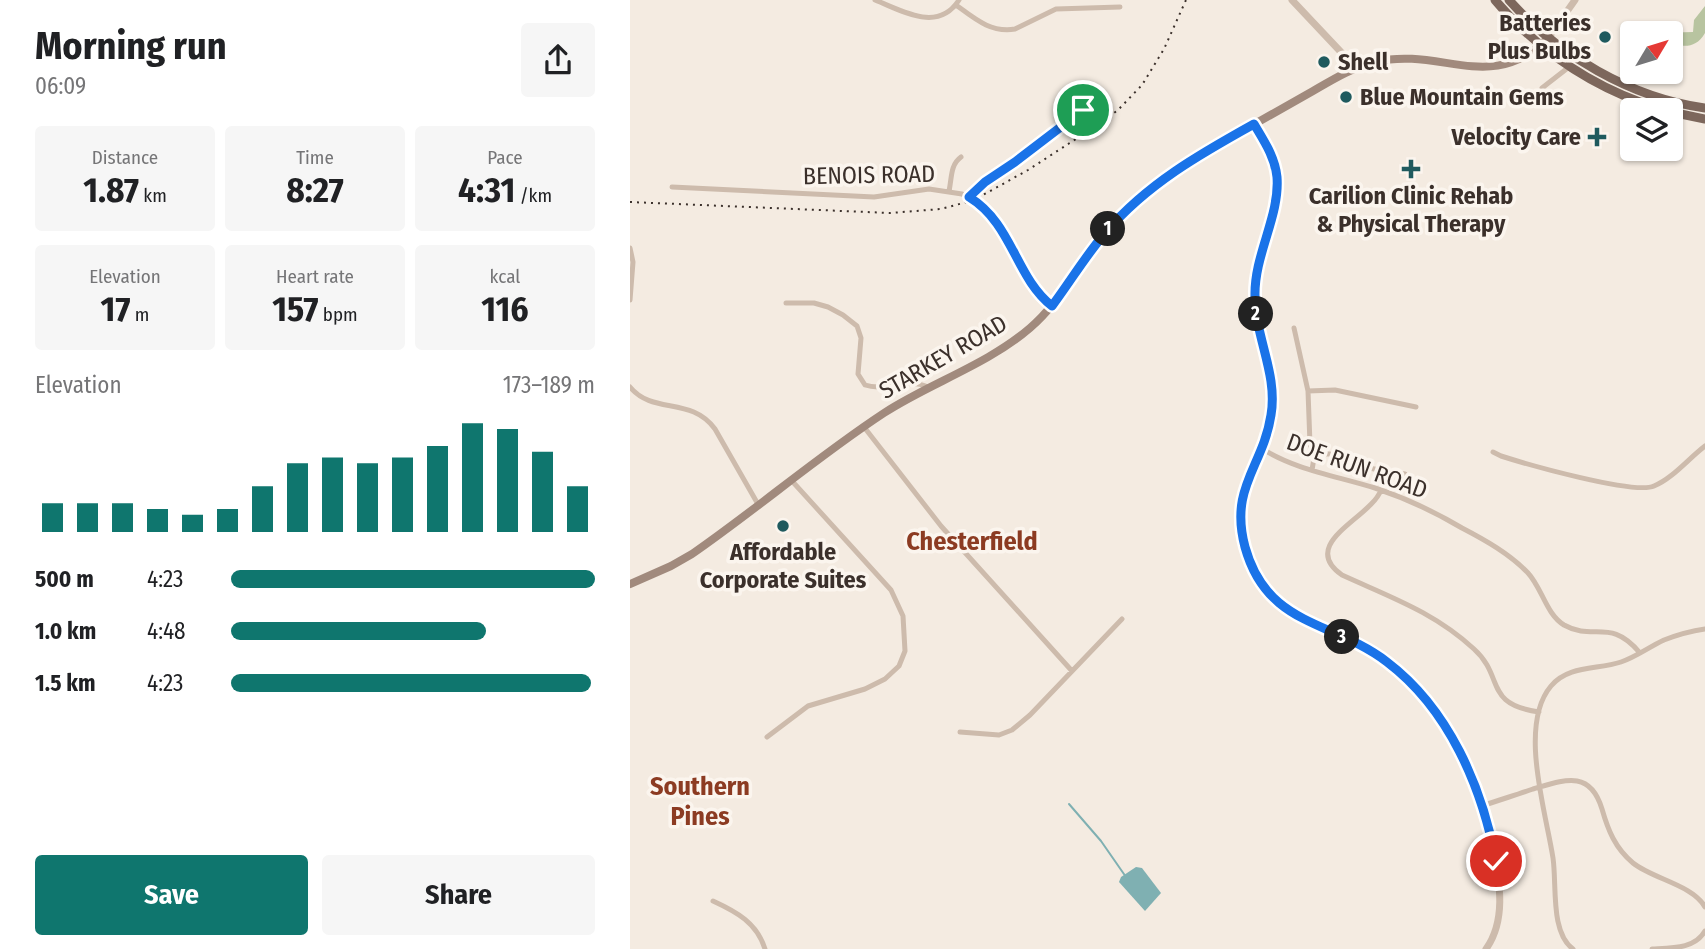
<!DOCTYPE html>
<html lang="en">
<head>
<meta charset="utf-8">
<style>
	:root { --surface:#fff; --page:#f6f6f6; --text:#202124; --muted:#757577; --accent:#0f766e }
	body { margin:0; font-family:"Fira Sans Condensed",sans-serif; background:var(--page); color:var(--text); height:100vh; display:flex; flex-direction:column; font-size:26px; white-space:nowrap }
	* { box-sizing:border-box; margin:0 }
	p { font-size:23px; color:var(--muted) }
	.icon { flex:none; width:38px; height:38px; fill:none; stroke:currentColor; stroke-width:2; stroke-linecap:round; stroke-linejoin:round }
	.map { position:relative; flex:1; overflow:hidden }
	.details { display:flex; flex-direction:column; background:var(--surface); width:630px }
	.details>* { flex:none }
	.needle { width:46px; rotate:52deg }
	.buttons { position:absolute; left:990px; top:21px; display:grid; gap:14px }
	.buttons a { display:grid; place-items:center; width:63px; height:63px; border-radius:7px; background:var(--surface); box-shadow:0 2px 5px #0004; font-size:35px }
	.pin { position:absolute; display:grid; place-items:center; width:60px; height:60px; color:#fff; margin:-30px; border:4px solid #fff; border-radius:50%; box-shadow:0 2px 7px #0007 }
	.km { position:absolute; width:35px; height:35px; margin:-18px; border-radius:50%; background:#222; color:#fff; font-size:19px; line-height:35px; text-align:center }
	.round { display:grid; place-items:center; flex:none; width:74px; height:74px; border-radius:7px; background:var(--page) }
	.summary { display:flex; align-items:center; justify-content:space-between; height:119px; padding:0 35px }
	h1 { font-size:38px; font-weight:700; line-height:52px }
	.metrics { display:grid; grid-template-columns:repeat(3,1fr); gap:10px; height:119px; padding:7px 35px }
	.metrics div { display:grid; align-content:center; border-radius:7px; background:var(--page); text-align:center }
	.metrics b { font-size:35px; font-weight:700 }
	.metrics small { font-size:19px; font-weight:400 }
	.metrics p { font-size:19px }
	.chart { height:196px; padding:14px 35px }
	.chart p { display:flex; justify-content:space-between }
	.chart svg { width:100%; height:126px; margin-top:7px; stroke:var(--accent); stroke-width:6 }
	.cta { display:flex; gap:14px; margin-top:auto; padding:14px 35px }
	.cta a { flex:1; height:80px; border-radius:7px; background:var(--accent); color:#fff; font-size:28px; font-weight:700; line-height:80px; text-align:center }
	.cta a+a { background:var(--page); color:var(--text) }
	ul { padding:0 35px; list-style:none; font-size:23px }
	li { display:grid; grid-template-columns:112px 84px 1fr; align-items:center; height:52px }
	li i { height:18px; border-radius:9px; background:var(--accent) }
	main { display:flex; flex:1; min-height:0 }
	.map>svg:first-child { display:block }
</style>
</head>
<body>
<main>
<section class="details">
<div class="summary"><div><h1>Morning run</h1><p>06:09</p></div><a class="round"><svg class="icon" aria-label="share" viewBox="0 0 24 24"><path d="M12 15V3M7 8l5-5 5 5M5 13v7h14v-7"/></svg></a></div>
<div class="metrics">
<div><p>Distance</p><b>1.87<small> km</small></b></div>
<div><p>Time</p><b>8:27</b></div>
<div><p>Pace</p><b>4:31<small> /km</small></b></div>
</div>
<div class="metrics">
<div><p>Elevation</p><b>17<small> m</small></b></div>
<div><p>Heart rate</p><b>157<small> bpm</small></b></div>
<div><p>kcal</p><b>116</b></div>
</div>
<div class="chart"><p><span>Elevation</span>173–189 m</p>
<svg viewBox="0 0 160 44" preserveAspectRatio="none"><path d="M5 44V34M15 44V34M25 44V34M35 44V36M45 44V38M55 44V36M65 44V28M75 44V20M85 44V18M95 44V20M105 44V18M115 44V14M125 44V6M135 44V8M145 44V16M155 44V28"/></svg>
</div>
<ul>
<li><b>500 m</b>4:23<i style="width:100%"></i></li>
<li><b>1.0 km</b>4:48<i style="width:70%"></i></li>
<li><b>1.5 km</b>4:23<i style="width:99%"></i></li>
</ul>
<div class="cta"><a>Save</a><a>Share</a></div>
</section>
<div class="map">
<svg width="1075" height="949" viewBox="0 0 1075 949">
	<rect width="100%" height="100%" fill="#f4ebe1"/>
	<!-- green -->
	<path fill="#b8c4a0" d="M 1075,6 L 1075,33 C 1066,48 1056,47 1041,44 L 1041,33 L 1026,33 L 1063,32 L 1064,20 Z"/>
	<!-- water -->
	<path fill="#7fb0b2" d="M 506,867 L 512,868 L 531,893 L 515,911 L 489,882 L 491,877 Z"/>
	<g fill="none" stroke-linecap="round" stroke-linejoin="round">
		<!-- stream -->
		<path stroke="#7fb0b2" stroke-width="2" d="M 439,804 L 471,841 L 496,877"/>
		<!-- minor -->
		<path stroke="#cdbbac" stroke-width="5" d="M 245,0 C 273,11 308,33 329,0
			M 326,5 C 345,19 361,33 385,29 L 426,9 L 490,7
			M 912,88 L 939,67
			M 42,187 L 244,197 L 299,189 L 332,194 L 348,203 L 365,219 L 406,291 L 422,307
			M 319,191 C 322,178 320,165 331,157
			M 339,197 L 355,182 L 396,154 L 453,110 L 461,99 L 457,93 L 452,91 L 435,100
			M 0,248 L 3,262 L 0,300
			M 156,303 L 184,303 L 198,307 L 213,315 L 227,326 L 231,338 L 228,374 L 235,385 C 256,392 277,377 298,387
			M 664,328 L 678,391 L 680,444 L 684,458 L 682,470
			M 0,387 C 23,415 61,396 85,429 L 129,506
			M 678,391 L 705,390 L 786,407
			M 234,427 L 311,526 L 442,671
			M 631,448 C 665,470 707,476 745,488 C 775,498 805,512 832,528 C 855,540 880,554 898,573 C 912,588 916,614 934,625 C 964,642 980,617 1010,653
			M 863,452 L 871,456 C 896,464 1004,495 1024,486 C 1043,478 1058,459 1075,446
			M 684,454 L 700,454 L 732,467 L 775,474
			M 751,490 C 741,518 667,543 712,575 C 760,597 804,612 844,649 C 875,677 853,704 909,712
			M 330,732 L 369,735 L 382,730 L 400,715 L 492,619
			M 137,737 L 178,706 L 235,689 L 255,679 L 269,666 L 275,651 L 273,616 L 261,590 L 162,481
			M 852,806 C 869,800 886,795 903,789 C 934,780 960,769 972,809 C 978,830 985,848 1003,863 C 1023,879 1063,885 1075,907
			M 83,901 C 107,912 127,923 135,949
			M 943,949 C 920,932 927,885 923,858 C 916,812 888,725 921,686 C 939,665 967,670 991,662 C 1006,657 1019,647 1034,640 C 1047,635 1061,631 1075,629
			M 1022,949 C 1042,948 1065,949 1075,931"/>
		<!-- tertiary -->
		<path stroke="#cdbbac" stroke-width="7" d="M 662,0 L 726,68
			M 919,37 L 945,0
			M 624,124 C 632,138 642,151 645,167 C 654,207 624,253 625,296 C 625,333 646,368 642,405 C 640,431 628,451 618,475 C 606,506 610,542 625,572 C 651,620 693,624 736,648 C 808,688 850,774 864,852 C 870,884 876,921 856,949"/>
		<!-- secondary -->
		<path stroke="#a18a7d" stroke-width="8" d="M 0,584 L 41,566 L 62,554 C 127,509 187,457 254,413 C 300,383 357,365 400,328 C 427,305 443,274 465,246 C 505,194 557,161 614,130 C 637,117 660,104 683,91 C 702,80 723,67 745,62 C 812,46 862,96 919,37"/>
		<!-- primary -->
		<path stroke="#7d675c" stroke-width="9" d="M 865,0 C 910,53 967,90 1033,110
			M 879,0 C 928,55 1001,98 1075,108
			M 1041,112 L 1075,119"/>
		<!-- rail -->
		<path stroke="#3b302b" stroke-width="2" stroke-dasharray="2 5" stroke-linecap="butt" d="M 0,202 L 260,213 L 311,209 L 344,200 L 398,170 L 469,124 L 488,110 L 512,85 L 534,49 L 556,0"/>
	</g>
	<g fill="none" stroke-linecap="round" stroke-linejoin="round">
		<!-- route casing -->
		<g stroke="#fff" stroke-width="14">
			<path id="route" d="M 453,110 L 385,162 L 355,182 L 339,197 C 383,224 385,277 422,306 C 440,282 456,255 476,232 C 517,184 570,154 624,124 C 634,141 645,157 647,177 C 650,216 624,255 625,296 C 625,337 648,374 641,415 C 633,467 599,487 615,547 C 637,627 702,620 757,662 C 819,709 852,787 866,861"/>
		</g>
		<!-- route -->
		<use href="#route" stroke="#1a73e8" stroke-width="9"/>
	</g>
	<!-- markers -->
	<g fill="#1f5a5e" stroke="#fbf5ee" stroke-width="2.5">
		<circle cx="975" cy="37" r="7"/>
		<circle cx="694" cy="62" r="7"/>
		<circle cx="716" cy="97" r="7"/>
		<path d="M963.5 126.5h7v7h7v7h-7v7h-7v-7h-7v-7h7z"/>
		<path d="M777.5 158.5h7v7h7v7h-7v7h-7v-7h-7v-7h7z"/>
		<circle cx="153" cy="526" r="7"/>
	</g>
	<g text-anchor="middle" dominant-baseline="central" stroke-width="7" stroke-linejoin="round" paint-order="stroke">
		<!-- poi labels -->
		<g font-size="24" font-weight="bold" fill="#3b302b" stroke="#fbf5ee" text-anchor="end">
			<text x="961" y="23">Batteries<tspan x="961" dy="28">Plus Bulbs</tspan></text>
			<text x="708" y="62" text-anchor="start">Shell</text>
			<text x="730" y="97" text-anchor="start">Blue Mountain Gems</text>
			<text x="951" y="137">Velocity Care</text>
			<text x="781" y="196" text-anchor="middle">Carilion Clinic Rehab<tspan x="781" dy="28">&amp; Physical Therapy</tspan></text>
			<text x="153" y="552" text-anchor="middle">Affordable<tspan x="153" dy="28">Corporate Suites</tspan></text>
		</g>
		<!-- street labels -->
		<g font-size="24" fill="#3b302b" stroke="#fbf5ee">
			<text transform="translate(239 175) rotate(-1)">BENOIS ROAD</text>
			<text transform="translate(313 357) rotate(-30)">STARKEY ROAD</text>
			<text transform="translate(727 466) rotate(20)">DOE RUN ROAD</text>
		</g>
		<!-- neighbourhood labels -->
		<g font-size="26" font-weight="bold" fill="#8c3b22" stroke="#fbf5ee">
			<text x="342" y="541">Chesterfield</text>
			<text x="70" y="786">Southern<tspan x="70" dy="30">Pines</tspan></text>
		</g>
	</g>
</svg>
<div class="buttons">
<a><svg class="needle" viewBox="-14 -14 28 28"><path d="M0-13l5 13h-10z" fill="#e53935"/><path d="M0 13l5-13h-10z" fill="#757577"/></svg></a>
<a><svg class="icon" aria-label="layers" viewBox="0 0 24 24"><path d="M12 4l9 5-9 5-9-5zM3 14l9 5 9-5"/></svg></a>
</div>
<div class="pin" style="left:453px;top:110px;background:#1e9e55"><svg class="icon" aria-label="arrive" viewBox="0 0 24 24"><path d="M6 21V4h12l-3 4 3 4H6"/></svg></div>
<div class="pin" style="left:866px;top:861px;background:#d93025"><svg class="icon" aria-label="check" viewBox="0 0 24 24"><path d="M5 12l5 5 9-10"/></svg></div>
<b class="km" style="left:478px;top:229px">1</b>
<b class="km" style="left:626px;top:314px">2</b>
<b class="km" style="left:712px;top:637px">3</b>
</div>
</main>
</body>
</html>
